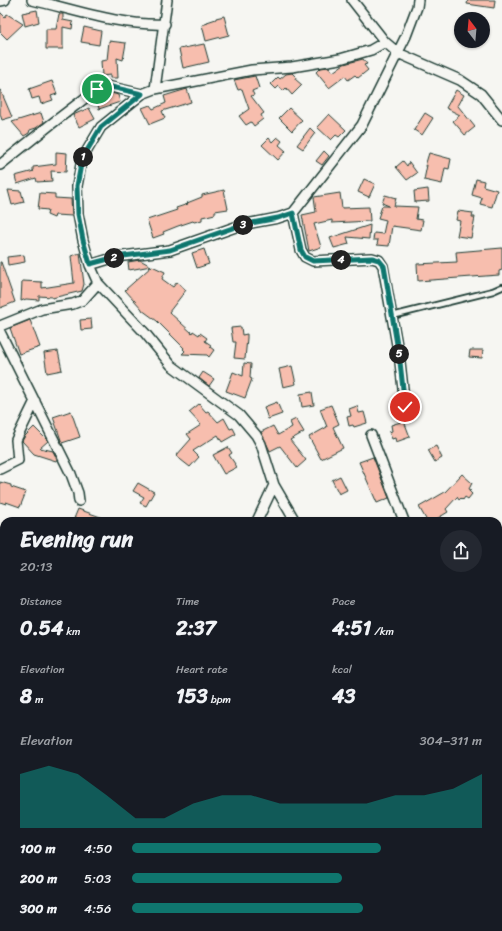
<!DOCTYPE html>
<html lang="en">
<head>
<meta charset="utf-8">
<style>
	:root { --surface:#171b24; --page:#242831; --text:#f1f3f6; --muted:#9ea1a6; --accent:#0f766e }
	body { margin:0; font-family:Sriracha,sans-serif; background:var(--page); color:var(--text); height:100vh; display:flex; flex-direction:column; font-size:15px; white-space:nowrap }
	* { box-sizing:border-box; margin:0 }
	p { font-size:13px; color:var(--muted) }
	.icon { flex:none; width:22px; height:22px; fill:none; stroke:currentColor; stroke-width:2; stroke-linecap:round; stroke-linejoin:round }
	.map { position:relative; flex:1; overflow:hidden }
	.side { position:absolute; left:0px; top:517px; width:502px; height:414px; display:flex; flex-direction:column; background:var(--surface); border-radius:12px 12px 0 0; box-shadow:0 1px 3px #0004 }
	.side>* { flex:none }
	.needle { width:26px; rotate:344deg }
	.fabs { position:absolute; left:454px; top:12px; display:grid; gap:8px }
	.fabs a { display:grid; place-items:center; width:36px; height:36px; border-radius:50%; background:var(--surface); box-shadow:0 1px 3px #0004; font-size:20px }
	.pin { position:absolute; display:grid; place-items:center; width:34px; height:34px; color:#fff; margin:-17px; border:2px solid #fff; border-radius:50%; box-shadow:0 1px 4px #0007 }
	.km { position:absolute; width:20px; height:20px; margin:-10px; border-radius:50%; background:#222; color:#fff; font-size:11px; line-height:20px; text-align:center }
	.round { display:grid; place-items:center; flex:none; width:42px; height:42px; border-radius:21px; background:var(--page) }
	.overview { display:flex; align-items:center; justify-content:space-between; height:68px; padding:0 20px }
	h1 { font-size:22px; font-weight:700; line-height:30px }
	.stats { display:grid; grid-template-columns:repeat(3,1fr); gap:6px; height:68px; padding:4px 20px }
	.stats div { display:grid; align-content:center }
	.stats b { font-size:20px; font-weight:700 }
	.stats small { font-size:11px; font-weight:400 }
	.stats p { font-size:11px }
	.chart { height:112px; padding:8px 20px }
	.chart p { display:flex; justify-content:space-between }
	.chart svg { width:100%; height:72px; margin-top:4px; fill:var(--accent); opacity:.7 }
	ul { padding:0 20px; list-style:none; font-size:13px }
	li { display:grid; grid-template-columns:64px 48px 1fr; align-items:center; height:30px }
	li i { height:10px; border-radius:5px; background:var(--accent) }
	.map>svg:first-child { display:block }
</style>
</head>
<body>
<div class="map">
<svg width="502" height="931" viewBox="0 0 502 931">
	<rect width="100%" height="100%" fill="#f6f6f2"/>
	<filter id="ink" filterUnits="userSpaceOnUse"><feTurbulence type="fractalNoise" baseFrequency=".025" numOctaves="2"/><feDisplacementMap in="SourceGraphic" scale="8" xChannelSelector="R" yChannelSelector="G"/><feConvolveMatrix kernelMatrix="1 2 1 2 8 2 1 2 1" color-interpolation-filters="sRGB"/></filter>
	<g filter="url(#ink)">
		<!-- building -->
		<path fill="#f7beae" stroke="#1f3d34" d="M 468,0 L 495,0 L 494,8 L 467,4 Z
			M 37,10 L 39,22 L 25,26 L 22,13 Z
			M 0,12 L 5,17 L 7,14 L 23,24 L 7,39 L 0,32 Z
			M 59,14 L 63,14 L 63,20 L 73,22 L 72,29 L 63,27 L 63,49 L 46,49 L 46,29 L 56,29 Z
			M 224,16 L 229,35 L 206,41 L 202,25 L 208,23 L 207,22 L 216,19 L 216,18 Z
			M 84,27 L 101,31 L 99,45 L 81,42 Z
			M 109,41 L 126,43 L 123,60 L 117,58 L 118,78 L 110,78 L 110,75 L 102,76 L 101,61 L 107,60 Z
			M 204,44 L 209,62 L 183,68 L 179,49 Z
			M 363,59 L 367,64 L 364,65 L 368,70 L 358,78 L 355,75 L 348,80 L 345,76 L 329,88 L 316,72 L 320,68 L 329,67 L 333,72 L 344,64 Z
			M 292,73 L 296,77 L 295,79 L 302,85 L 292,95 L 286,88 L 283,91 L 279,86 L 276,89 L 271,84 L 278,77 L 280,79 L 286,74 Z
			M 255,76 L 259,88 L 252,91 L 254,95 L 251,96 L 264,113 L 261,115 L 263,119 L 254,126 L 251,122 L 246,125 L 239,116 L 249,109 L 242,89 L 238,90 L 234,80 Z
			M 52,81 L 57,94 L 51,96 L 53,100 L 41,104 L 39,97 L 32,99 L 29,89 Z
			M 0,89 L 12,117 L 2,120 L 0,114 Z
			M 187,89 L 191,102 L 162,111 L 165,118 L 150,124 L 142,108 L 150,105 L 153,109 L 166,103 L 164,96 Z
			M 456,90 L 464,95 L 458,106 L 475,127 L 465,135 L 453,121 L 460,115 L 446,108 Z
			M 108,92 L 118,95 L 120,102 L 99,109 L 96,97 L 99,95 Z
			M 89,108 L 95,119 L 79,127 L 73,115 Z
			M 289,108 L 302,120 L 292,131 L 279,118 Z
			M 41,113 L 44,122 L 36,128 L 30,130 L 29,133 L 24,136 L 12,122 Z
			M 425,113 L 433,118 L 422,135 L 414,130 Z
			M 329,114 L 346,130 L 339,137 L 336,135 L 331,140 L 317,127 Z
			M 310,128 L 315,133 L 303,149 L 297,145 Z
			M 277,137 L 282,141 L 279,145 L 286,151 L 278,160 L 262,145 L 269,138 L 272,142 Z
			M 324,151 L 329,156 L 322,165 L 316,161 Z
			M 56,152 L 67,153 L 66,172 L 51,171 L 52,181 L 37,182 L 36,178 L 17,184 L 15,176 L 34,171 L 33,171 L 33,167 L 56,164 Z
			M 429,153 L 451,159 L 449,169 L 445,168 L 442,184 L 424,180 L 427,165 L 425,166 Z
			M 403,161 L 407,166 L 409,162 L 417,173 L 407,180 L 396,167 Z
			M 364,179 L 375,184 L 369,197 L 358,192 Z
			M 476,179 L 484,181 L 483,186 L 497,190 L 492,207 L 480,204 L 482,198 L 472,195 Z
			M 428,189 L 429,201 L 415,202 L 414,191 Z
			M 8,190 L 21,191 L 24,202 L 12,205 Z
			M 224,190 L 228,209 L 215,211 L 215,214 L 202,217 L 202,220 L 194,222 L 193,221 L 178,226 L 163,232 L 164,234 L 153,238 L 147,220 L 177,210 L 176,208 L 188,204 L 187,203 L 202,197 L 202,195 Z
			M 40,193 L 55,194 L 55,198 L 71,199 L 72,216 L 55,215 L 54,218 L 47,215 L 48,210 L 38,209 Z
			M 340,193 L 342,208 L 369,207 L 370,221 L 332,223 L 332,220 L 314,224 L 321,247 L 309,251 L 302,215 L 316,212 L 314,197 Z
			M 385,195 L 396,198 L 394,206 L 418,207 L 416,219 L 423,220 L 421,230 L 392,226 L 389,246 L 377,245 L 378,240 L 373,240 L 374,233 L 383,234 L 386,220 L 378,218 L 382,206 L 389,206 L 382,203 Z
			M 458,211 L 473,213 L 472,217 L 475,217 L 471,238 L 457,236 L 460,221 L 456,220 Z
			M 370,225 L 369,239 L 347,237 L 349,244 L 334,248 L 330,238 Z
			M 502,248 L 502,270 L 499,271 L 499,275 L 418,281 L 417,264 L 457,262 L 456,252 Z
			M 204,249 L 209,264 L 197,268 L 192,253 Z
			M 80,253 L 84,284 L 82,291 L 52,298 L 52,297 L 39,296 L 39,300 L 26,299 L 21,301 L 22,281 L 42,282 L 42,288 L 74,283 L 71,256 Z
			M 24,255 L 25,262 L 8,265 L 7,257 Z
			M 140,260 L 151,266 L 129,270 L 128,262 Z
			M 0,262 L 1,262 L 15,302 L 0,308 Z
			M 152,266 L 165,272 L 162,279 L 173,287 L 177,282 L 186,290 L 169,312 L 192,333 L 193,331 L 199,335 L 200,333 L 207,338 L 205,341 L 211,345 L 210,347 L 214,350 L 209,357 L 207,355 L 182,354 L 185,351 L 183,349 L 184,348 L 157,321 L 142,310 L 142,309 L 125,290 Z
			M 91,319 L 92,329 L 81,330 L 80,320 Z
			M 30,320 L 40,347 L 19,354 L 10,328 Z
			M 241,327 L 242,335 L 247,334 L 247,338 L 245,359 L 234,358 L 236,342 L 233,342 L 231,328 Z
			M 470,350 L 483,350 L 482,358 L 469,357 Z
			M 58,351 L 62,370 L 47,373 L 44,353 Z
			M 244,363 L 251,364 L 250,378 L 252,379 L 245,398 L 226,391 L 233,372 L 243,376 Z
			M 292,366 L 296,384 L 283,387 L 279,369 Z
			M 203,372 L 214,379 L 209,386 L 199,378 Z
			M 312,392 L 314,405 L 302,407 L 300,394 Z
			M 277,402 L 282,414 L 268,419 L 264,407 Z
			M 199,404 L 206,412 L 208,411 L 218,422 L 224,418 L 230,429 L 233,428 L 236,434 L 222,442 L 218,435 L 193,451 L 199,457 L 190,467 L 176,456 L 191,439 L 187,434 L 201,425 L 189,412 Z
			M 331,405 L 339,424 L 333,427 L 343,448 L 321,459 L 309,437 L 327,427 L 320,409 Z
			M 357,406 L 359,413 L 364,412 L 367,423 L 354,427 L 353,425 L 349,426 L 347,417 L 351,416 L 349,409 Z
			M 71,411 L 80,437 L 62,443 L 53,417 Z
			M 296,419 L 304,432 L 290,440 L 306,460 L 297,468 L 280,446 L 270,451 L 261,432 L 273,426 L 278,435 L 292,427 L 290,422 Z
			M 404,421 L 410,437 L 396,442 L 395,438 L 392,439 L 389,432 L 392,431 L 391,425 Z
			M 34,427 L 48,441 L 40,448 L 53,451 L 57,459 L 56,461 L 34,454 L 22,441 L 25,436 Z
			M 436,446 L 442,458 L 435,462 L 428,450 Z
			M 228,447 L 232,453 L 229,455 L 237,467 L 224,474 L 213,455 Z
			M 373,457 L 389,498 L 377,503 L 359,462 Z
			M 462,474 L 472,483 L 469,489 L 471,490 L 469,491 L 472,494 L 468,499 L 465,497 L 463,500 L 461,498 L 459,500 L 457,497 L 446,509 L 448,512 L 433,521 L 427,521 L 419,507 L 445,492 Z
			M 340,476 L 347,490 L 339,494 L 332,480 Z
			M 0,482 L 11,485 L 11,487 L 26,492 L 20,507 L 6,502 L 6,504 L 0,502 Z
			M 138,483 L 154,492 L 146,506 L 140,503 L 144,497 L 133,491 Z
			M 78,509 L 109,520 L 109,521 L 73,521 Z"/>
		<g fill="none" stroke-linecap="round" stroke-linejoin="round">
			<!-- service casing -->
			<g stroke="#1f3d34" stroke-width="8">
				<path id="service" d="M 392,316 L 493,291 L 502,287"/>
			</g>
			<!-- minor casing -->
			<g stroke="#1f3d34" stroke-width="12">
				<path id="minor" d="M 32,0 C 76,10 120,26 165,24
					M 352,0 L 385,42 L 398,53 L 460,80 L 481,94 L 502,120
					M 0,1 L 5,0
					M 155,89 L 167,0
					M 0,165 L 50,125 L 97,89 L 107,86 L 142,94
					M 293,213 L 301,250 L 305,257 L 313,261 L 372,258 L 379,260 L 383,266 L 400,362 L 405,407
					M 90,265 L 116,257 L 170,250 L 241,225 L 278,218 L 293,213 L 362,125 L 406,36 L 417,7 L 418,0
					M 0,326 L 42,309 L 73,304 L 83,300 L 98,283
					M 0,332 L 71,474 L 78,493 L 79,501
					M 371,435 L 404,521
					M 0,469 L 18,460 L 16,440 L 35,401
					M 257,521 L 274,485
					M 295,521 L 274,485 L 261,444 L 256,435 L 239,415 L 171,365 L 145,333 L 98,283 L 90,265 L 83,240 L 78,214 L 77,186 L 82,159 L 101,127 L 142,94 L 155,89 L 181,84 L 252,70 L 292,67 L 340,59 L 371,50 L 385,42
					M 498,561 L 502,558
					M 498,715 L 502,713
					M 0,727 L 4,723
					M 498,746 L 502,749
					M 0,868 L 4,869
					M 67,927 L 69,931
					M 366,927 L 382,931
					M 165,931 L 171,927
					M 230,931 L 239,927"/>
			</g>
			<!-- service -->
			<use href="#service" stroke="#f6f6f2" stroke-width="4.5"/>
			<!-- minor -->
			<use href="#minor" stroke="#f6f6f2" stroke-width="9"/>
		</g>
	</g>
	<g fill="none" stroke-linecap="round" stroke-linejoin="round" filter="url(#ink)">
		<!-- route casing -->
		<g stroke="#fff" stroke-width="8">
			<path id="route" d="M 97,89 L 107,86 L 142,94 L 101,127 L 82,159 L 77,186 L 78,214 L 83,240 L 90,264 L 116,257 L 170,250 L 241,225 L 278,218 L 293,213 L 301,250 L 305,257 L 313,261 L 372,258 L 379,260 L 384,266 L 400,362 L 405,407"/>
		</g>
		<!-- route -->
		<use href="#route" stroke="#0f766e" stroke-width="5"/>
	</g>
</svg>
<div class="fabs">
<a><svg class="needle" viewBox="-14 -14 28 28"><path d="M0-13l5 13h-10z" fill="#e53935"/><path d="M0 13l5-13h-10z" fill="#9ea1a6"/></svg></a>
</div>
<div class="pin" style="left:97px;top:89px;background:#1e9e55"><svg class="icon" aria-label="arrive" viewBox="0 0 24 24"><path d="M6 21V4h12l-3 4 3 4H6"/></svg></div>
<div class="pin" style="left:405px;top:407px;background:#d93025"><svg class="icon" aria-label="check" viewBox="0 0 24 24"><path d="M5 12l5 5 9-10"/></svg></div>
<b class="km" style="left:83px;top:157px">1</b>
<b class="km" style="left:114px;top:258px">2</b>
<b class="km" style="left:243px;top:225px">3</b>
<b class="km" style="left:341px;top:260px">4</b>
<b class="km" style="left:399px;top:354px">5</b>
<section class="side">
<div class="overview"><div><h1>Evening run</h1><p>20:13</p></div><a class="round"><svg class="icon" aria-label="share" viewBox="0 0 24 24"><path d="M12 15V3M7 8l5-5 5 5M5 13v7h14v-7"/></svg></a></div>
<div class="stats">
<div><p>Distance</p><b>0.54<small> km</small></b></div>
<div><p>Time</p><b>2:37</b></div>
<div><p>Pace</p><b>4:51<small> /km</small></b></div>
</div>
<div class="stats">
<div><p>Elevation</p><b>8<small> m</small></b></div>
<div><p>Heart rate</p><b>153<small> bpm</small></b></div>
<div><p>kcal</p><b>43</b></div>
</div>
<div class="chart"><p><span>Elevation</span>304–311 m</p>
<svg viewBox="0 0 160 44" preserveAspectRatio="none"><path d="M0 44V11L10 6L20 11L30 24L40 38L50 38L60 29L70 24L80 24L90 29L100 29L110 29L120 29L130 24L140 24L150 20L160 11V44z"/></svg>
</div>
<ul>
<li><b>100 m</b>4:50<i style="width:71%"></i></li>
<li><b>200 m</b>5:03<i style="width:60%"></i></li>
<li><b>300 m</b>4:56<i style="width:66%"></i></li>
</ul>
</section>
</div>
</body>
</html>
